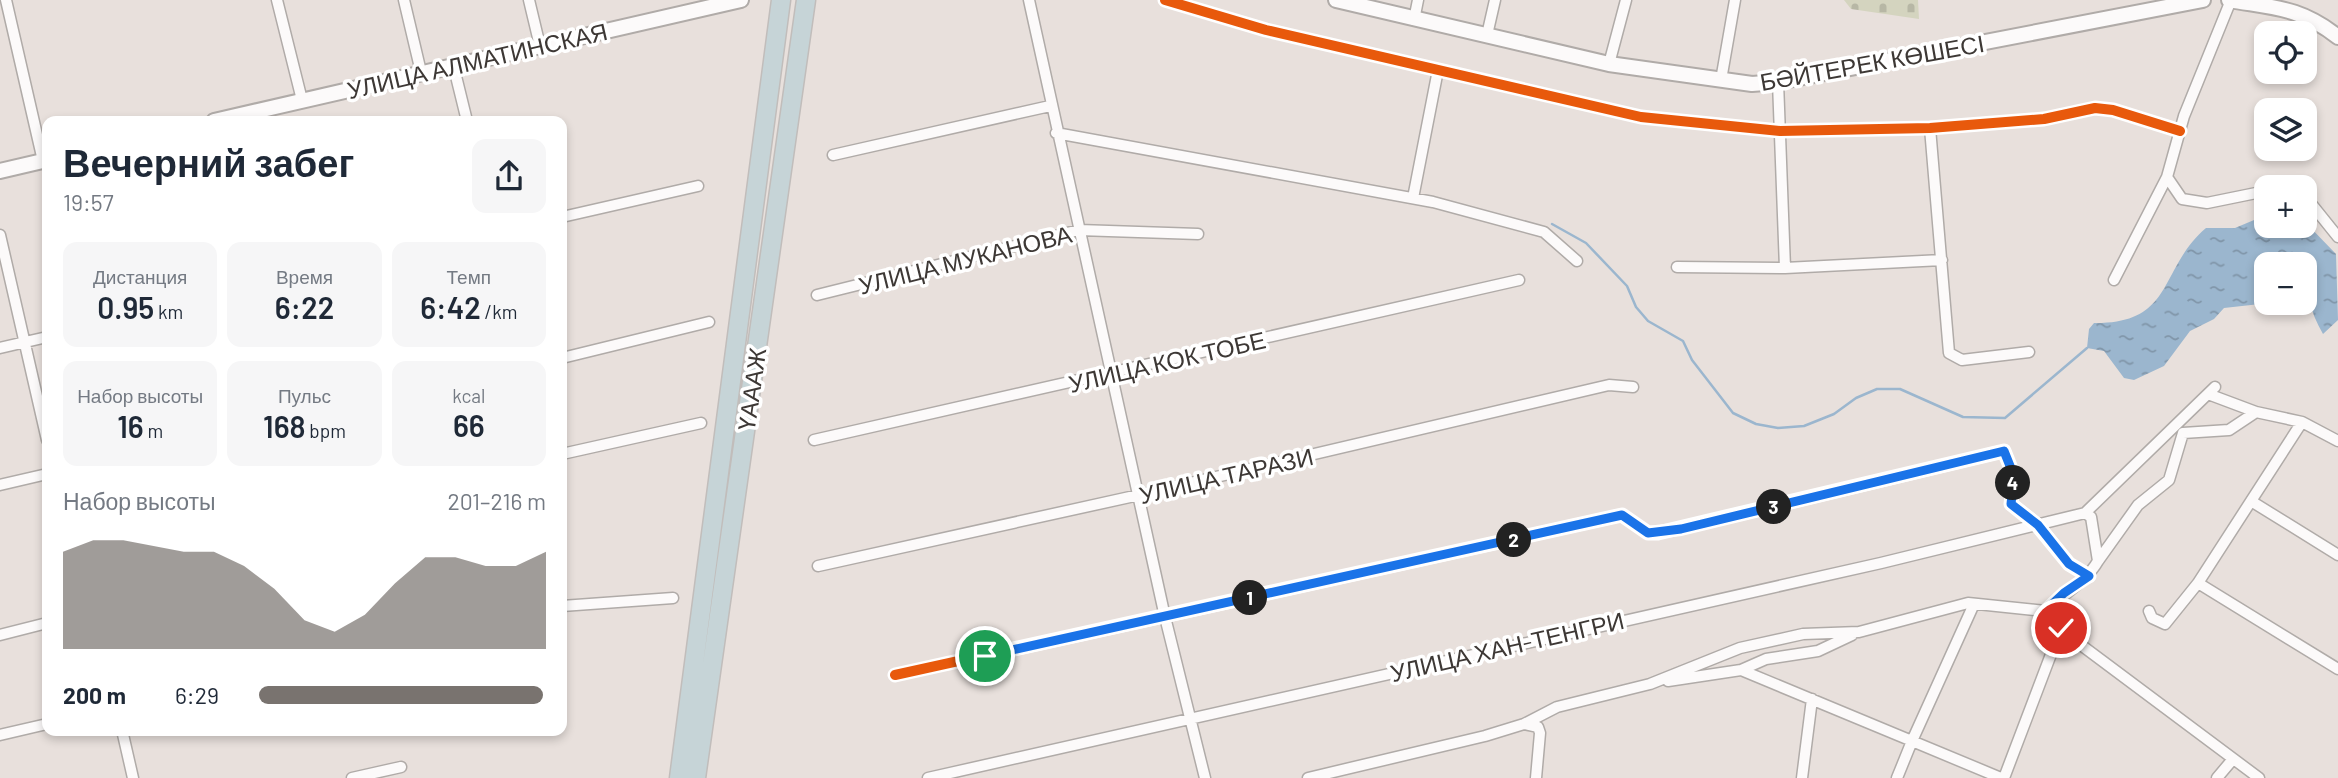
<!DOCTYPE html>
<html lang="ru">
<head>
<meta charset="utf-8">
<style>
	:root { --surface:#fff; --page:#f6f6f7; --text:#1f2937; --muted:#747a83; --accent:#79736f }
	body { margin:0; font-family:Barlow,sans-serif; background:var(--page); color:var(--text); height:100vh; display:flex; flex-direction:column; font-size:26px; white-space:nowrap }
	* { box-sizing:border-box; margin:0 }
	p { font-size:23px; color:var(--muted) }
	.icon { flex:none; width:38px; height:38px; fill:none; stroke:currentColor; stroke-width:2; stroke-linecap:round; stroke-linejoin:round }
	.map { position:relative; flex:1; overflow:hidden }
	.sheet { position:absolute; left:42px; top:116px; width:525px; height:620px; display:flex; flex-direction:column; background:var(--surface); border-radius:14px; box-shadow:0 4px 10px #0003 }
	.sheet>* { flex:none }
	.controls { position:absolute; left:2254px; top:21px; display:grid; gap:14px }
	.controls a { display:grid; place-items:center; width:63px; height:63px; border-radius:14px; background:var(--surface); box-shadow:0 4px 10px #0003; font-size:35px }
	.pin { position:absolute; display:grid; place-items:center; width:60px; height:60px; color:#fff; margin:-30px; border:4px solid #fff; border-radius:50%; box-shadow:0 2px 7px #0007 }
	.km { position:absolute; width:35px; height:35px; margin:-18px; border-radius:50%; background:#222; color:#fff; font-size:19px; line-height:35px; text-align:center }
	.round { display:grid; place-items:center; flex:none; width:74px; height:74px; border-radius:14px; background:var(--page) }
	.summary { display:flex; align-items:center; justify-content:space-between; height:119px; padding:0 21px }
	h1 { font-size:38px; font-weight:600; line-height:52px }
	.metrics { display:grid; grid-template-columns:repeat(3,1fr); gap:10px; height:119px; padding:7px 21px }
	.metrics div { display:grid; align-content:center; border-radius:14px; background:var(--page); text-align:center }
	.metrics b { font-size:30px; font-weight:600 }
	.metrics small { font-size:19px; font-weight:400 }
	.metrics p { font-size:19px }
	.chart { height:196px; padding:14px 21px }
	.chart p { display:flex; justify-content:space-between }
	.chart svg { width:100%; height:126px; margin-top:7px; fill:var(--accent); opacity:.7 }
	ul { padding:0 21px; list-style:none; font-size:23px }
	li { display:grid; grid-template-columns:112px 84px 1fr; align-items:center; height:52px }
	li i { height:18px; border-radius:9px; background:var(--accent) }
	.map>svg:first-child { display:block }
</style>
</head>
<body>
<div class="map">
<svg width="2338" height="778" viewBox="0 0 2338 778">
	<defs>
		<pattern id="cemetery-stones" width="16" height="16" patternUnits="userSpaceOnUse" patternTransform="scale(1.75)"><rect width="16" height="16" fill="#d4d4bf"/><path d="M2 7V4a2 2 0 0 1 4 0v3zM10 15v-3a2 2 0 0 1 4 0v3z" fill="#b7b7a5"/></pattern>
		<pattern id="water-ripples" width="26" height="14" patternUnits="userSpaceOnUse" patternTransform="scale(1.75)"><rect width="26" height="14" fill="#9bb6ce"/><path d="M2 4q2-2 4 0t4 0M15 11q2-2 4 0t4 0" fill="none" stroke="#8095a8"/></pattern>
	</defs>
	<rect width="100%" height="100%" fill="#e8e0dc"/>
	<!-- cemetery -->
	<path fill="url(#cemetery-stones)" d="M 1844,0 L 1918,0 L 1919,19 L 1851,9 Z"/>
	<!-- water -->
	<path fill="url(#water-ripples)" d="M 2266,215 L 2266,226 L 2305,226 L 2305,222 L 2336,254 L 2338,320 L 2323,334 C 2310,311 2305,291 2305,264 L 2295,264 L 2294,261 L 2266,264 L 2266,299 L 2260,304 L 2224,308 L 2214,319 L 2190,331 L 2164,366 L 2134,380 L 2124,378 L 2104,351 L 2087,348 L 2089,329 L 2094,323 C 2175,324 2158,269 2206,228 L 2235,228 Z"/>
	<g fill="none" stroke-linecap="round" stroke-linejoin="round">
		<!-- stream -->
		<path stroke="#9bb6ce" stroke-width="2.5" d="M 1552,224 L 1586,243 L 1627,286 L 1636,307 L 1648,321 L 1683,341 L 1692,360 L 1733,413 L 1756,424 L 1778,428 L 1804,426 L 1834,414 L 1856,398 L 1877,389 L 1900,389 L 1963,417 L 2005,418 L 2087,348"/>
		<!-- street casing -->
		<g stroke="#b0aba8" stroke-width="13">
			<path id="street" d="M 6,0 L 43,161
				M 277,0 L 302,100
				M 404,0 L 421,72
				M 529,0 L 540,46
				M 1029,0 L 1165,617 L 1205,778
				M 1165,0 L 1266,30 L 1641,117 L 1780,131 L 1930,128 L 2044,119 L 2095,108 L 2113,110 L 2180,131
				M 1414,20 L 1418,0
				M 1487,35 L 1495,0
				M 453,64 L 467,121
				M 1609,64 L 1626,0
				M 1721,80 L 1735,0
				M 1778,82 L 1785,268
				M 1930,128 L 1949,353 L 1962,360 L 2029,352
				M 1056,133 L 1433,202 L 1544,232 L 1577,261
				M 833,155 L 1050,106
				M 2167,177 L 2182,199 L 2207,203 L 2266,191
				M 2305,196 L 2338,237
				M 1413,198 L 1438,70
				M 562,217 L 698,186
				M 0,235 L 47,440
				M 1677,267 L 1785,268 L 1942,260
				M 2114,280 L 2167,177 L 2184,116 L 2231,0
				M 817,295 L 1079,230 L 1198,234
				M 0,348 L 47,337
				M 562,358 L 709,322
				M 2208,394 L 2256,412
				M 814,440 L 1519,280
				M 562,454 L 701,423
				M 0,485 L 47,474
				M 2251,501 L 2338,555
				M 2085,513 L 2215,387
				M 2098,561 L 2138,505 L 2169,480 L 2183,433 L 2229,430 L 2256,412 L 2302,422
				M 818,566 L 1139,495 L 1609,385 L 1633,387
				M 2198,583 L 2302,422 L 2338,441
				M 1974,604 L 1912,741 L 2001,778
				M 562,606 L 673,598
				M 2045,611 C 2063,594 2086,582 2098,561 L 2091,517 L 2085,513
				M 2149,611 L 2152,618 L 2165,624 L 2198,583 L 2338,669
				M 0,635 L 47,623
				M 1741,670 L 1912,741 L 1897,778
				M 895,675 L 1622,515 L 1648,533 L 1658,533 L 2004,451 L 2014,476 L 2011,504 L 2037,525 L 2069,564 L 2089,576
				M 1668,681 L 1741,670 L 1766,659 L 1818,651 L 1852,635
				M 1524,724 L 1557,707 L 1650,684 L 1740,648 L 1803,634 L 1859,632 L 1968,603 L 2045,611 L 2069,636 L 2259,778
				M 122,730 L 133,778
				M 0,735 L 47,724
				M 352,778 L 401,767
				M 928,778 L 1881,563 L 2085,513
				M 1308,778 L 1485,736 L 1524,724 L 1538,727 L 1540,733 L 1536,778
				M 1802,778 L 1812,699
				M 2004,778 L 2061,628
				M 2217,778 L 2233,759"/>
		</g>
		<!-- secondary casing -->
		<g stroke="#b0aba8" stroke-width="18">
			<path id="secondary" d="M 1336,0 L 1609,64 L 1752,84 L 1778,82 L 2203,0
				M 2229,0 C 2275,8 2300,7 2338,37
				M 214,121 L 741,0
				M 0,171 L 47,160"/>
		</g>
		<!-- highway casing -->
		<g stroke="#c1bdbb" stroke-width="21">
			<path id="highway" d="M 679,778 L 781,0
				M 696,778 L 806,0"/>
		</g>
		<!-- street -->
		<use href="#street" stroke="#fcfafa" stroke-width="10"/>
		<!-- secondary -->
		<use href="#secondary" stroke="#fcfafa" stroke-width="14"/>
		<!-- highway -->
		<use href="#highway" stroke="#c6d4d7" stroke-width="18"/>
		<!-- cycleway casing -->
		<g stroke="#fff" stroke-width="15">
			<path id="cycleway" d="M 1165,0 L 1266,30 L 1641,117 L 1780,131 L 1930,128 L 2044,119 L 2095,108 L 2113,110 L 2180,131
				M 895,675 L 1622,515 L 1648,533 L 1658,533 L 2004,451 L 2014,476 L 2011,504 L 2037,525 L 2069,564 L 2089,576"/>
		</g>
		<!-- cycleway -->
		<use href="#cycleway" stroke="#e8590c" stroke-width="10"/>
	</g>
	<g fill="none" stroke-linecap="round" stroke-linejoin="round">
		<!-- route casing -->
		<g stroke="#fff" stroke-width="14">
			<path id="route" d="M 985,656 L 1622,515 L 1648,533 L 1681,529 L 2004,451 L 2014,476 L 2011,504 L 2038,525 L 2069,564 L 2089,576 L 2064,593 L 2045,611 L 2061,628"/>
		</g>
		<!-- route -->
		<use href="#route" stroke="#1a73e8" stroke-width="9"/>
	</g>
	<g text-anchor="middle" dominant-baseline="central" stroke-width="7" stroke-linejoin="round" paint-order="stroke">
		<!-- street labels -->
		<g font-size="24" fill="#3d3835" stroke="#fff">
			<text transform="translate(477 60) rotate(-13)">УЛИЦА АЛМАТИНСКАЯ</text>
			<text transform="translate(1872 62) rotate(-10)">БӘЙТЕРЕК КӨШЕСІ</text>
			<text transform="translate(965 259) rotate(-14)">УЛИЦА МУКАНОВА</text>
			<text transform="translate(1167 361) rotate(-13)">УЛИЦА КОК ТОБЕ</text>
			<text transform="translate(751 389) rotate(-82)">ҮАААЖ</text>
			<text transform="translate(1226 475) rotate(-13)">УЛИЦА ТАРАЗИ</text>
			<text transform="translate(1507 646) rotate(-13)">УЛИЦА ХАН-ТЕНГРИ</text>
		</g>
	</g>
</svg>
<div class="controls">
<a><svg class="icon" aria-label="locate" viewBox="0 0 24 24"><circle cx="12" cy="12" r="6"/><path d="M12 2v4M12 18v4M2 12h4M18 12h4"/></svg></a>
<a><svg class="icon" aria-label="layers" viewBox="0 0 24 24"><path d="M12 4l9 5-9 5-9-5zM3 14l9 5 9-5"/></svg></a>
<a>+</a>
<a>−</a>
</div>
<div class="pin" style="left:985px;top:656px;background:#1e9e55"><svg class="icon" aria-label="arrive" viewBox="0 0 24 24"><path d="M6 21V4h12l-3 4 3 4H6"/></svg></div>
<div class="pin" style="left:2061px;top:628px;background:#d93025"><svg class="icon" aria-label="check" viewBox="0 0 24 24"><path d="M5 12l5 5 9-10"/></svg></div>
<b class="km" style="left:1250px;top:598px">1</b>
<b class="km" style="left:1514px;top:540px">2</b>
<b class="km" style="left:1774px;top:507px">3</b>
<b class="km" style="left:2013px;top:483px">4</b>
<section class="sheet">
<div class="summary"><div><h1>Вечерний забег</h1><p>19:57</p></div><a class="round"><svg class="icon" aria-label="share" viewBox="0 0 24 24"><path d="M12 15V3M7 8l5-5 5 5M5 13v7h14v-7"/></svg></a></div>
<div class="metrics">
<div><p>Дистанция</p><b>0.95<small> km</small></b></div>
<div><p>Время</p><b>6:22</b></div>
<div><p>Темп</p><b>6:42<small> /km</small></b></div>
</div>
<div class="metrics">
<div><p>Набор высоты</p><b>16<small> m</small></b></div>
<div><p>Пульс</p><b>168<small> bpm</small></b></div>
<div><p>kcal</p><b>66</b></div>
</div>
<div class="chart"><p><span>Набор высоты</span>201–216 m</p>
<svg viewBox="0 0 160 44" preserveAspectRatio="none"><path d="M0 44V10L10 6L20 6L30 8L40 10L50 10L60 15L70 23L80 34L90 38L100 32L110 21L120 12L130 12L140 15L150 15L160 10V44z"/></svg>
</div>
<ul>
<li><b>200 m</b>6:29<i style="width:99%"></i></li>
</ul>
</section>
</div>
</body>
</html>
